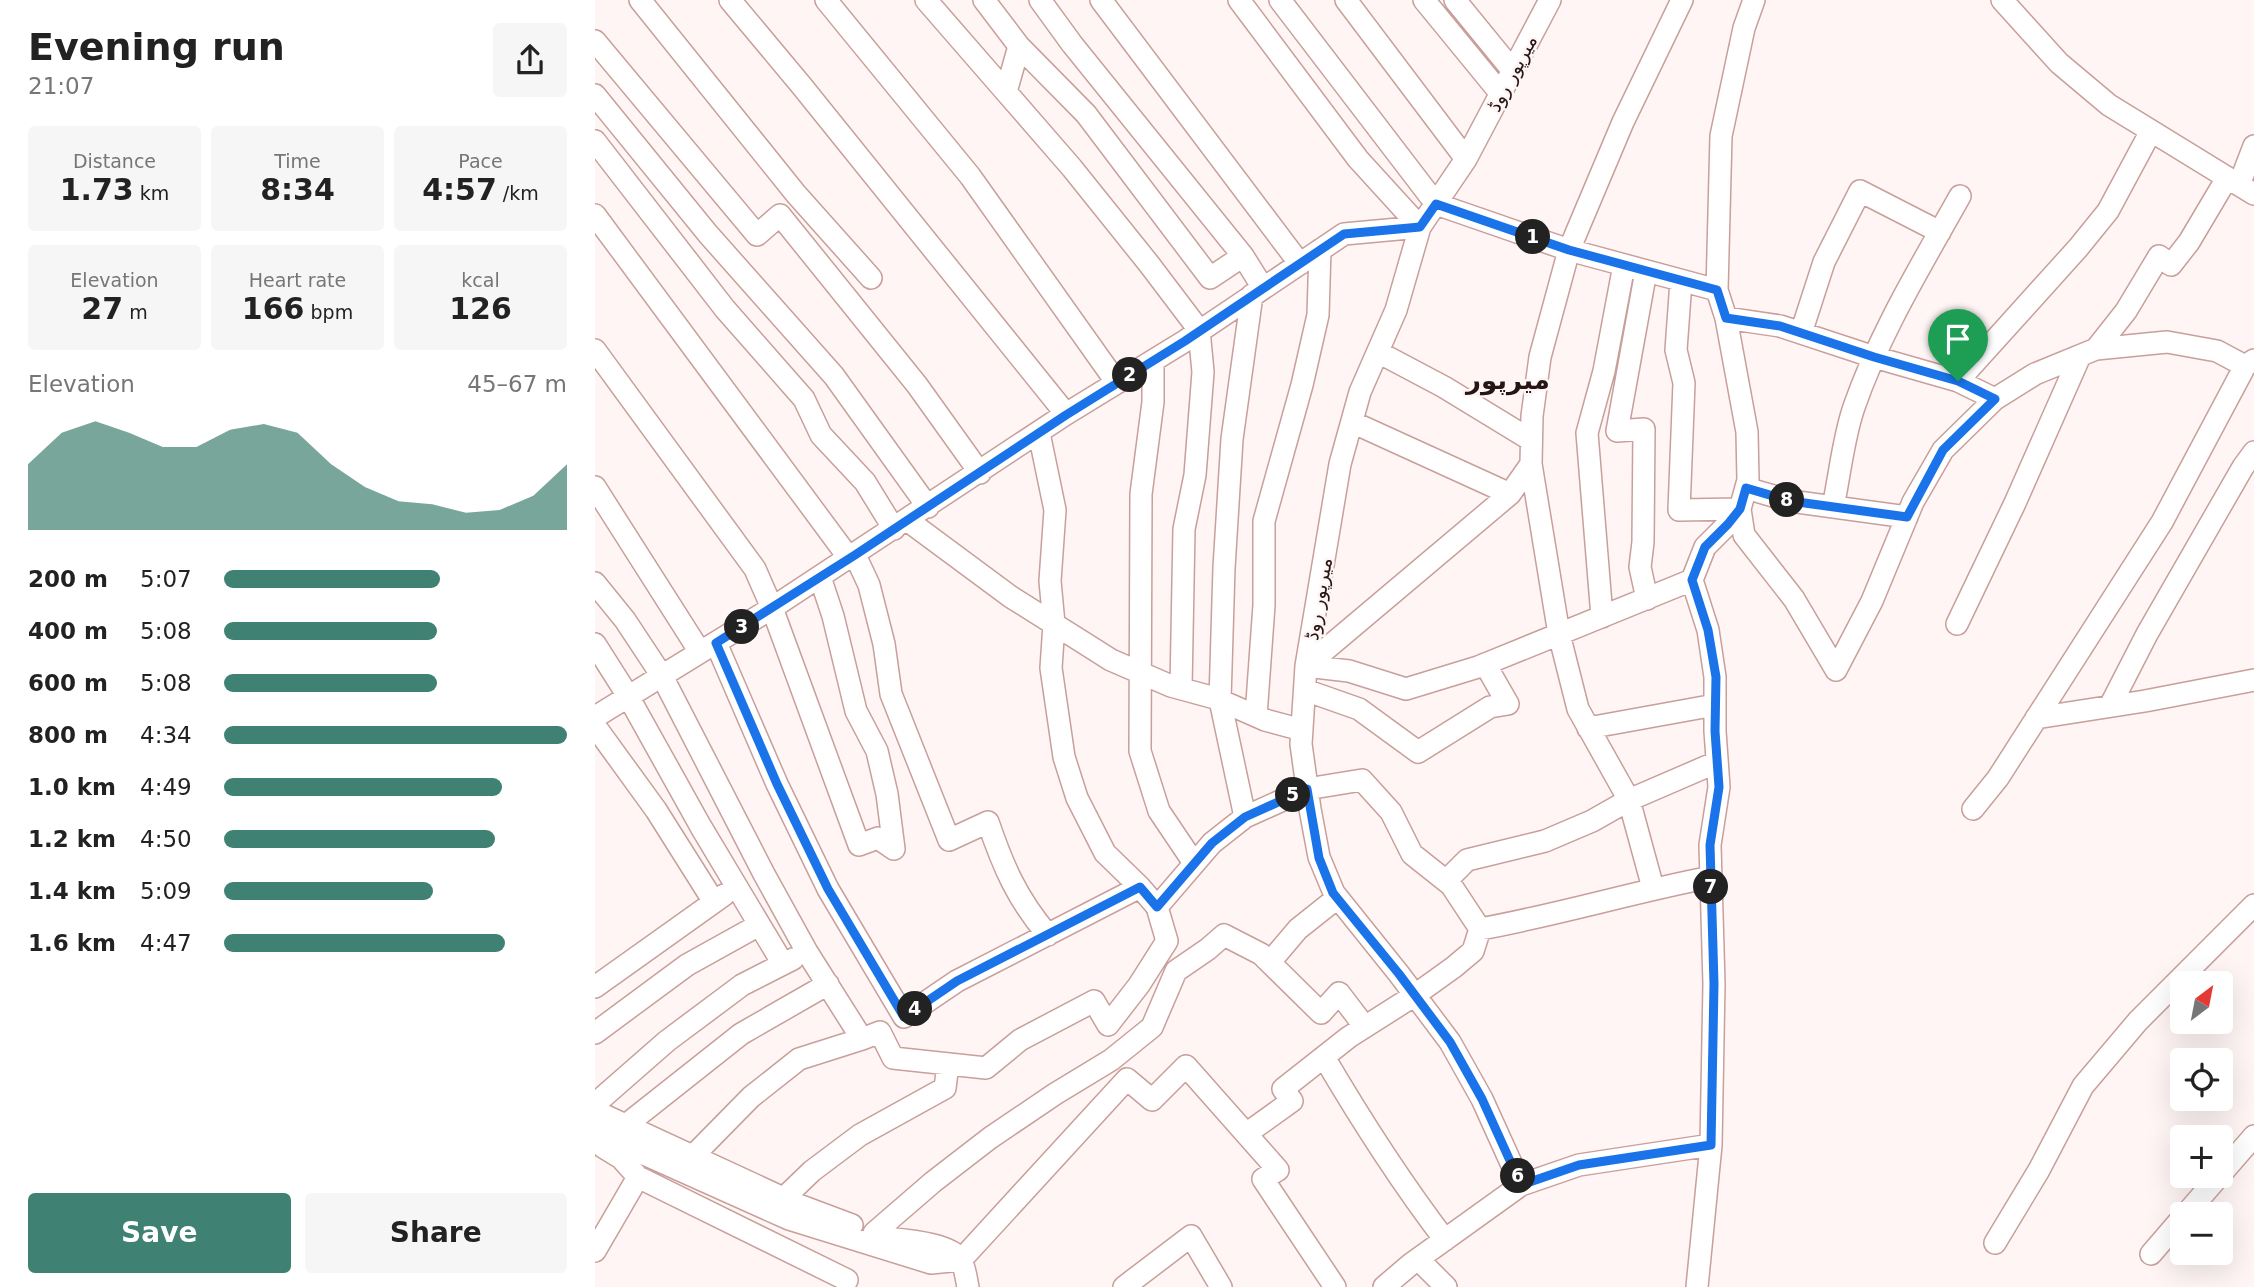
<!DOCTYPE html>
<html lang="en">
<head>
<meta charset="utf-8">
<style>
	:root { --surface:#fff; --page:#f6f6f6; --text:#222; --muted:#767676; --accent:#3f8172 }
	body { margin:0; font-family:"DejaVu Sans",Vazirmatn,sans-serif; background:var(--page); color:var(--text); height:100vh; display:flex; flex-direction:column; font-size:26px; white-space:nowrap }
	* { box-sizing:border-box; margin:0 }
	p { font-size:23px; color:var(--muted) }
	.icon { flex:none; width:38px; height:38px; fill:none; stroke:currentColor; stroke-width:2; stroke-linecap:round; stroke-linejoin:round }
	.map { position:relative; flex:1; overflow:hidden }
	.details { display:flex; flex-direction:column; background:var(--surface); width:595px }
	.details>* { flex:none }
	.needle { width:46px; rotate:32deg }
	.tools { position:absolute; left:1575px; top:971px; display:grid; gap:14px }
	.tools a { display:grid; place-items:center; width:63px; height:63px; border-radius:7px; background:var(--surface); box-shadow:0 7px 28px #0002; font-size:35px }
	.pin { position:absolute; display:grid; place-items:center; width:60px; height:60px; color:#fff; margin:-72px -30px; border-radius:50% 50% 50% 0; rotate:-45deg; box-shadow:0 0 7px #0007 }
	.pin .icon { rotate:45deg }
	.km { position:absolute; width:35px; height:35px; margin:-18px; border-radius:50%; background:#222; color:#fff; font-size:19px; line-height:35px; text-align:center }
	.round { display:grid; place-items:center; flex:none; width:74px; height:74px; border-radius:7px; background:var(--page) }
	.summary { display:flex; align-items:center; justify-content:space-between; height:119px; padding:0 28px }
	h1 { font-size:38px; font-weight:800; line-height:52px }
	.figures { display:grid; grid-template-columns:repeat(3,1fr); gap:10px; height:119px; padding:7px 28px }
	.figures div { display:grid; align-content:center; border-radius:7px; background:var(--page); text-align:center }
	.figures b { font-size:30px; font-weight:800 }
	.figures small { font-size:19px; font-weight:400 }
	.figures p { font-size:19px }
	.chart { height:196px; padding:14px 28px }
	.chart p { display:flex; justify-content:space-between }
	.chart svg { width:100%; height:126px; margin-top:7px; fill:var(--accent); opacity:.7 }
	.button { display:flex; gap:14px; margin-top:auto; padding:14px 28px }
	.button a { flex:1; height:80px; border-radius:7px; background:var(--accent); color:#fff; font-size:28px; font-weight:800; line-height:80px; text-align:center }
	.button a+a { background:var(--page); color:var(--text) }
	ul { padding:0 28px; list-style:none; font-size:23px }
	li { display:grid; grid-template-columns:112px 84px 1fr; align-items:center; height:52px }
	li i { height:18px; border-radius:9px; background:var(--accent) }
	main { display:flex; flex:1; min-height:0 }
	.map>svg:first-child { display:block }
</style>
</head>
<body>
<main>
<section class="details">
<div class="summary"><div><h1>Evening run</h1><p>21:07</p></div><a class="round"><svg class="icon" aria-label="share" viewBox="0 0 24 24"><path d="M12 15V3M7 8l5-5 5 5M5 13v7h14v-7"/></svg></a></div>
<div class="figures">
<div><p>Distance</p><b>1.73<small> km</small></b></div>
<div><p>Time</p><b>8:34</b></div>
<div><p>Pace</p><b>4:57<small> /km</small></b></div>
</div>
<div class="figures">
<div><p>Elevation</p><b>27<small> m</small></b></div>
<div><p>Heart rate</p><b>166<small> bpm</small></b></div>
<div><p>kcal</p><b>126</b></div>
</div>
<div class="chart"><p><span>Elevation</span>45–67 m</p>
<svg viewBox="0 0 160 44" preserveAspectRatio="none"><path d="M0 44V21L10 10L20 6L30 10L40 15L50 15L60 9L70 7L80 10L90 21L100 29L110 34L120 35L130 38L140 37L150 32L160 21V44z"/></svg>
</div>
<ul>
<li><b>200 m</b>5:07<i style="width:63%"></i></li>
<li><b>400 m</b>5:08<i style="width:62%"></i></li>
<li><b>600 m</b>5:08<i style="width:62%"></i></li>
<li><b>800 m</b>4:34<i style="width:100%"></i></li>
<li><b>1.0 km</b>4:49<i style="width:81%"></i></li>
<li><b>1.2 km</b>4:50<i style="width:79%"></i></li>
<li><b>1.4 km</b>5:09<i style="width:61%"></i></li>
<li><b>1.6 km</b>4:47<i style="width:82%"></i></li>
</ul>
<div class="button"><a>Save</a><a>Share</a></div>
</section>
<div class="map">
<svg width="1659" height="1287" viewBox="0 0 1659 1287">
	<rect width="100%" height="100%" fill="#fef5f4"/>
	<g fill="none" stroke-linecap="round" stroke-linejoin="round">
		<!-- minor casing -->
		<g stroke="#c89f9a" stroke-width="24">
			<path id="minor" d="M 45,0 L 201,194 L 276,278
				M 135,0 L 206,85 L 471,414
				M 231,0 L 375,176 L 522,383
				M 331,0 L 411,92
				M 389,0 L 424,46 L 491,114 L 615,278 L 648,256 L 668,288
				M 445,0 L 477,44 L 648,256
				M 506,0 L 705,264
				M 644,0 L 763,159 L 825,227
				M 685,0 L 841,204 L 974,250 L 1122,290
				M 751,0 L 871,159
				M 829,0 L 906,94
				M 860,0 L 918,71
				M 1407,0 L 1464,63 L 1514,105 L 1659,194
				M 0,41 L 162,235 L 185,215 L 322,385 L 385,473
				M 424,46 L 411,92 L 477,168 L 554,264 L 604,330 L 608,372 L 600,475 L 589,529 L 586,688
				M 0,95 L 113,234 L 239,376 L 333,507
				M 0,141 L 130,309 L 209,399 L 226,435 L 270,482 L 299,529
				M 1644,185 L 1659,146
				M 0,215 L 254,558
				M 1051,271 L 1022,431 L 1049,429 L 1048,542 L 1045,567 L 1052,599
				M 1086,281 L 1081,350 L 1089,383 L 1084,510 L 1145,509 L 1149,535 L 1199,599 L 1241,670
				M 1131,318 L 1185,326 L 1279,357 L 1363,381 L 1400,399
				M 1206,333 L 1229,262 L 1265,191 L 1345,232
				M 1501,349 L 1531,311 L 1564,256 L 1576,265 L 1594,242 L 1632,178
				M 0,350 L 160,569 L 177,608 L 264,845 L 283,838 L 299,849
				M 783,352 L 849,387 L 936,440
				M 558,361 L 558,402 L 546,494 L 545,751 L 564,811 L 599,863
				M 1363,381 L 1483,248 L 1513,211 L 1556,131
				M 757,422 L 915,494
				M 444,433 L 460,510 L 455,581 L 459,624 L 456,668 L 469,757 L 482,798 L 510,853 L 545,887
				M 936,464 L 964,634 L 983,709 L 1034,800 L 1058,888
				M 0,487 L 105,652
				M 1151,488 L 1195,501 L 1312,517
				M 1238,507 C 1245,474 1248,439 1259,407 C 1285,332 1327,264 1365,196
				M 312,520 L 416,597 L 516,660 L 576,686 L 620,698 L 670,720 L 707,730
				M 260,555 L 274,585 L 289,644 L 296,694 L 354,840 L 393,822 C 408,866 422,899 453,935
				M 225,577 L 238,616 L 261,711 L 282,751 L 292,794 L 299,849
				M 0,583 L 30,620 L 67,676 L 169,874 L 212,952 L 267,1039 L 285,1032 L 298,1058 L 391,1068 L 425,1040 L 499,1001 L 513,1025 L 544,985 L 572,941 L 562,907 L 617,843 L 650,817 L 712,789 L 767,780 L 796,812 L 817,854 L 856,885 L 885,929
				M 1007,617 L 992,433 L 1009,371 L 1029,265
				M 1362,624 L 1420,503 L 1485,356
				M 121,643 L 182,784 L 233,889 L 309,1017 L 362,981 L 545,887 L 562,907
				M 0,644 L 33,696 L 106,827 L 188,964
				M 711,666 L 915,494 L 936,464 L 937,416 L 945,357 L 974,250 L 1028,122 L 1087,0
				M 711,666 L 754,671 L 811,689 L 883,667 L 1097,580
				M 1241,670 L 1277,601 L 1318,502 L 1348,450 L 1400,399 L 1440,374 L 1501,349 L 1572,342 L 1622,351 L 1650,366
				M 710,690 L 764,709 L 823,752 L 895,707 L 913,704 L 890,664
				M 1515,706 L 1552,634 L 1648,467 L 1659,452
				M 661,716 L 669,605 L 669,521 L 707,385 L 723,315 L 725,250
				M 0,717 L 177,608 L 471,414 L 590,341 L 749,234 L 825,227
				M 1441,718 L 1550,701 L 1659,680
				M 0,726 L 61,810 L 119,902
				M 993,728 L 1120,705
				M 1378,809 L 1403,778 L 1567,522 L 1650,366 L 1659,360
				M 650,817 L 625,700 L 629,568 L 637,439 L 657,295
				M 851,881 L 872,860 L 950,841 L 997,821 L 1034,800 L 1122,762
				M 675,962 L 703,929 L 742,898
				M 0,987 L 129,895
				M 0,1033 L 92,965 L 164,925
				M 729,1057 C 766,1120 805,1181 850,1240
				M 0,1104 L 72,1041 L 147,985 L 198,959
				M 0,1111 L 201,1204 L 257,1225
				M 31,1125 L 146,1034 L 233,984
				M 0,1132 L 194,1219 L 336,1263 L 366,1260 L 532,1079 L 557,1100 L 591,1066 L 683,1170 L 668,1179 L 740,1287
				M 651,1134 L 697,1101 L 688,1089 L 754,1037 L 820,995 L 859,967 L 878,951 L 885,929 C 963,915 1038,892 1116,877
				M 98,1156 L 156,1097 L 204,1059 L 267,1039
				M 1626,1174 L 1659,1136
				M 43,1177 L 252,1280
				M 926,1185 L 887,1099 L 855,1042 L 804,974 L 739,893 L 724,857 L 715,809 L 706,744 L 711,666 L 745,464 L 765,392 L 801,310 L 825,227 L 871,159 L 955,0
				M 189,1198 L 217,1171 L 265,1135 L 350,1088 L 353,1064
				M 1591,1214 L 1624,1176
				M 279,1233 L 338,1182 L 395,1138 L 460,1094 L 516,1060 L 557,1027 L 581,971 L 613,949 L 629,935 L 666,954 L 726,1013 L 744,993 L 770,1027
				M 291,1238 C 308,1240 356,1243 366,1260 C 370,1267 371,1278 373,1287
				M 1400,1243 L 1444,1170 L 1488,1086 L 1543,1021 L 1659,905
				M 0,1251 L 43,1177 L 26,1158 L 8,1147
				M 1556,1254 L 1587,1218
				M 823,1259 L 851,1287
				M 529,1287 L 596,1236 L 626,1287
				M 789,1287 L 816,1264 L 926,1185 L 984,1165 L 1116,1145 L 1119,984 L 1115,845 L 1124,787 L 1120,731 L 1120,677 L 1113,630 L 1097,580 L 1110,547 L 1133,524 L 1145,509 L 1153,480 L 1152,432 L 1131,318 L 1122,290 L 1126,136 L 1149,28 L 1159,0
				M 1102,1287 L 1116,1145"/>
		</g>
		<!-- minor -->
		<use href="#minor" stroke="#fff" stroke-width="21"/>
	</g>
	<g fill="none" stroke-linecap="round" stroke-linejoin="round">
		<!-- route casing -->
		<g stroke="#fff" stroke-width="14">
			<path id="route" d="M 841,204 L 974,250 L 1122,290 L 1131,318 L 1185,326 L 1279,357 L 1363,381 L 1400,399 L 1348,450 L 1312,517 L 1195,501 L 1151,488 L 1145,509 L 1133,524 L 1110,547 L 1097,580 L 1113,630 L 1121,677 L 1120,731 L 1124,787 L 1115,845 L 1119,984 L 1116,1145 L 984,1165 L 926,1185 L 887,1099 L 855,1042 L 804,974 L 738,893 L 724,858 L 712,789 L 650,817 L 617,843 L 562,907 L 545,887 L 362,981 L 309,1017 L 233,889 L 182,784 L 121,643 L 260,555 L 471,415 L 590,341 L 749,234 L 825,227 Z"/>
		</g>
		<!-- route -->
		<use href="#route" stroke="#1a73e8" stroke-width="9"/>
	</g>
	<g text-anchor="middle" dominant-baseline="central" stroke-width="5" stroke-linejoin="round" paint-order="stroke">
		<!-- street labels -->
		<g font-size="19" fill="#251615" stroke="#fef5f4">
			<text transform="translate(917 73) rotate(-62)">میرپور روڈ</text>
			<text transform="translate(723 599) rotate(-80)">میرپور روڈ</text>
		</g>
		<!-- district labels -->
		<g font-size="26" font-weight="bold" fill="#251615" stroke="#fef5f4">
			<text x="913" y="380">میرپور</text>
		</g>
	</g>
</svg>
<div class="tools">
<a><svg class="needle" viewBox="-14 -14 28 28"><path d="M0-13l5 13h-10z" fill="#e53935"/><path d="M0 13l5-13h-10z" fill="#767676"/></svg></a>
<a><svg class="icon" aria-label="locate" viewBox="0 0 24 24"><circle cx="12" cy="12" r="6"/><path d="M12 2v4M12 18v4M2 12h4M18 12h4"/></svg></a>
<a>+</a>
<a>−</a>
</div>
<div class="pin" style="left:1363px;top:381px;background:#1e9e55"><svg class="icon" aria-label="arrive" viewBox="0 0 24 24"><path d="M6 21V4h12l-3 4 3 4H6"/></svg></div>
<b class="km" style="left:938px;top:237px">1</b>
<b class="km" style="left:535px;top:375px">2</b>
<b class="km" style="left:147px;top:627px">3</b>
<b class="km" style="left:320px;top:1009px">4</b>
<b class="km" style="left:698px;top:795px">5</b>
<b class="km" style="left:923px;top:1176px">6</b>
<b class="km" style="left:1116px;top:887px">7</b>
<b class="km" style="left:1192px;top:500px">8</b>
</div>
</main>
</body>
</html>
